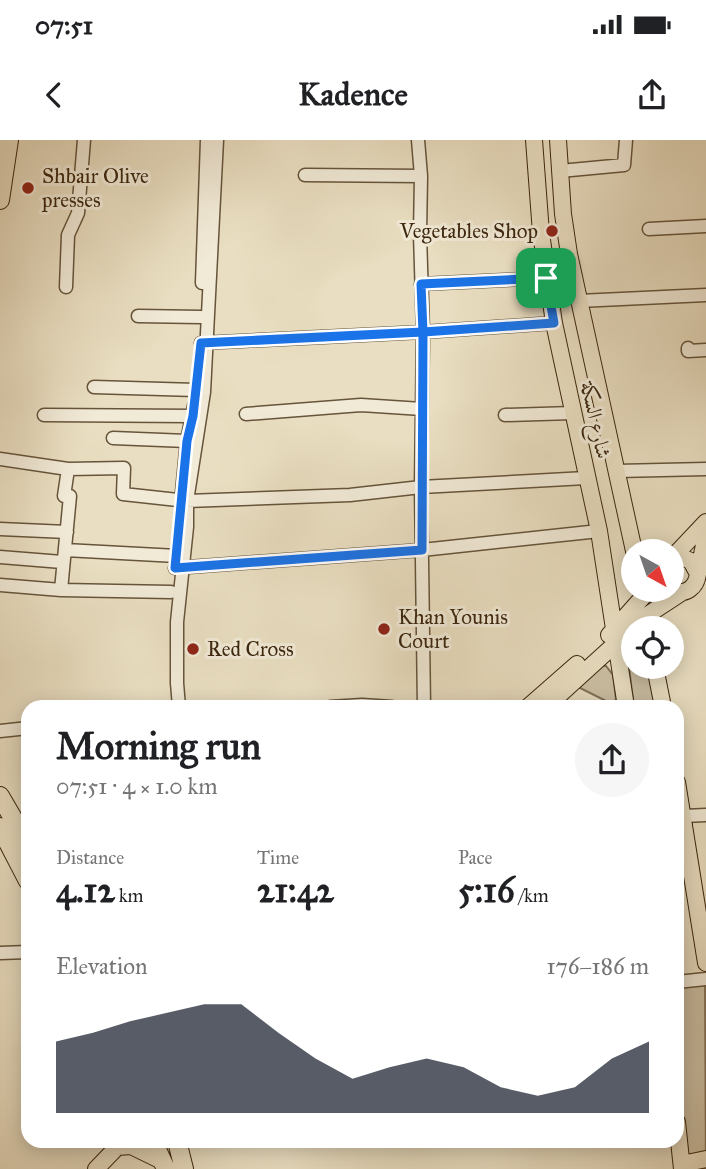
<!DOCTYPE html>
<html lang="en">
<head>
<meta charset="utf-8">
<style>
	:root { --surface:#fff; --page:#f6f6f6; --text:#202124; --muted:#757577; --accent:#111827 }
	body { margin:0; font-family:"IM FELL Great Primer",Amiri,serif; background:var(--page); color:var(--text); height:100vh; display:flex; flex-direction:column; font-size:26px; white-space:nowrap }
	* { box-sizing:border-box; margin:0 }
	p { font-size:23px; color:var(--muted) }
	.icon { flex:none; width:38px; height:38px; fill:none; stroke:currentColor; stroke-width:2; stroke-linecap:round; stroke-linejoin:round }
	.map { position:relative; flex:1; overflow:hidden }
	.sheet { position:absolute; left:21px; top:560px; width:663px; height:448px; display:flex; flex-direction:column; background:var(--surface); border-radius:21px; box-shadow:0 4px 18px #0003 }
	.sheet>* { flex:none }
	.needle { width:46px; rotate:140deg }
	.buttons { position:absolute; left:621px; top:399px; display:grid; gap:14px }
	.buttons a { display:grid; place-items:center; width:63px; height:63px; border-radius:50%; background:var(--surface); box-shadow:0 4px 18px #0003; font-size:35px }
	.pin { position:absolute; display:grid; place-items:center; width:60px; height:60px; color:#fff; margin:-30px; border-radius:14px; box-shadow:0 4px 10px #0006 }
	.round { display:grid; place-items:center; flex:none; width:74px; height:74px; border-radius:37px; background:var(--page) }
	.headline { display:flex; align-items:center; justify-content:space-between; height:119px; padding:0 35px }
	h1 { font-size:38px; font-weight:700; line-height:52px }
	.stats { display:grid; grid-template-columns:repeat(3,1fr); gap:10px; height:119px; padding:7px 35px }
	.stats div { display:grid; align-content:center }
	.stats b { font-size:35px; font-weight:700 }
	.stats small { font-size:19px; font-weight:400 }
	.stats p { font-size:19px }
	.chart { height:196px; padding:14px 35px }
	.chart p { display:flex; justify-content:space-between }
	.chart svg { width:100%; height:126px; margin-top:7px; fill:var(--accent); opacity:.7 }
	.status { display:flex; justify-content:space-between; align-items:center; height:49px; padding:0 35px; background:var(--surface); direction:ltr }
	.status svg { height:19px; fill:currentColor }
	header { display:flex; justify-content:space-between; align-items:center; height:91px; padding:0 35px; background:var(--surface); font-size:32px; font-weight:700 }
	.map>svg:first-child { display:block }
</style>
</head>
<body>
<div class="status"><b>07:51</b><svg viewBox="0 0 49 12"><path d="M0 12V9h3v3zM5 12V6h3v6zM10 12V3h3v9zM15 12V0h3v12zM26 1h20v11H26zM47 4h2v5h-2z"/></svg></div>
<header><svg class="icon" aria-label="back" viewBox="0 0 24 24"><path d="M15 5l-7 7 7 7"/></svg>Kadence<svg class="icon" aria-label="share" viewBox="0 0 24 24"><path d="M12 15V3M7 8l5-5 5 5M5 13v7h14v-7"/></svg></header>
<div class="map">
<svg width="706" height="1029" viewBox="0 0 706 1029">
	<rect width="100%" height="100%" fill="#e9dec1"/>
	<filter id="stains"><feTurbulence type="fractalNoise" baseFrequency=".00286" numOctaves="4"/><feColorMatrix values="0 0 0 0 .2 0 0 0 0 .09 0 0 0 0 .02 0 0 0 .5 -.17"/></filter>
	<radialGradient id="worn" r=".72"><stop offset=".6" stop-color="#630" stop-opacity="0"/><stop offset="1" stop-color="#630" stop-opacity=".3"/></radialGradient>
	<!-- green -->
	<path fill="#cbbfa3" stroke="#837258" stroke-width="2" d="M 633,500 L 634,527 L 651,527 L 657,567 L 634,567 L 627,512 Z
		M 601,526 L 606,526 L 613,535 L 616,559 L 612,564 L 578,547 Z
		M 705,843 L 706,1029 L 688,1029 L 677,918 L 677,847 Z"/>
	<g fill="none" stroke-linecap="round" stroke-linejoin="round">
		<!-- minor casing -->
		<g stroke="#66543b" stroke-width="15">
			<path id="minor" d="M 418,0 L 421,36 L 420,94 L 423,192 L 421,347 L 424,567
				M 560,31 L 624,25 L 626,0
				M 305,35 L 421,36
				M 649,89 L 706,86
				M 202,143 L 207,0
				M 421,144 L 546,138
				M 66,147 L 68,95 L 78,73 L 84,0
				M 579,161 L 706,155
				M 138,176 L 201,177
				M 201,203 L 423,192 L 554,183
				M 688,208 L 688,211 L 706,210
				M 94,247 L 196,250
				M 246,274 L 361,265 L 422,269
				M 44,275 L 193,276
				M 505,275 L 573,273
				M 113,298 L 187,301
				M 0,319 L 68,329 L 124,328 L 123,354 L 187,361 L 350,355 L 421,347 L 586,338
				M 617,331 L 706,329
				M 182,352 L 187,301 L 194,266
				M 0,389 L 67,392
				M 65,410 L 177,416
				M 0,417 L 62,422
				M 175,428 L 422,410 L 599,391
				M 0,445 L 61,450 L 171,452
				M 61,450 L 70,356 L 64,356 L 68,329
				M 179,567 L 177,543 L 177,482 L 187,387 L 187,361 L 204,252 L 217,0
				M 330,567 L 362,565 L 392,567
				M 0,591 L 28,588
				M 684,676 L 706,675
				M 0,813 L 28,812
				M 677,842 L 706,839"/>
		</g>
		<!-- major casing -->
		<g stroke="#3b260e" stroke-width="18">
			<path id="major" d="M 534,0 L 541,93 L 554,183 L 599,391 L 626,567
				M 558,0 L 563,74 L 569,114 L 634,411
				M 672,418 L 706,382
				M 672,419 L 681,417 L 691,421 L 698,434 C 696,448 686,455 673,451
				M 698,434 L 706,395
				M 609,495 L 649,450
				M 655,527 L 663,567
				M 528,567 L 577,524
				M 546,567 L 646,476 L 681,453
				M 677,642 L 706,823
				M 677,982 L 682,1029
				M 117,1007 L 131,1006 L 162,1021
				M 682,1024 L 706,1019
				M 96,1029 L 123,1001"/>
		</g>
		<!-- highway casing -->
		<g stroke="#3b260e" stroke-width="20">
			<path id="highway" d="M 0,60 L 9,0
				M 0,656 L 28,704
				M 0,687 L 28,741
				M 153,1001 L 166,1029
				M 177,1001 L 184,1029"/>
		</g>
		<!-- minor -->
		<use href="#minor" stroke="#f1ead7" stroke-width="12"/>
		<!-- major -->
		<use href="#major" stroke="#e9dec1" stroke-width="16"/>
		<!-- highway -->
		<use href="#highway" stroke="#e9dec1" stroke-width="18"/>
	</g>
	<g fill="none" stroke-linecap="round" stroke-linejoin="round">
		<!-- route casing -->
		<g stroke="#fff" stroke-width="14">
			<path id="route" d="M 546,138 L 421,144 L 423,192 L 201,203 L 193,276 L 187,301 L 175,428 L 422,410 L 423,192 L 554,183 L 546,138"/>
		</g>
		<!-- route -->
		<use href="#route" stroke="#1a73e8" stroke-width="9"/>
	</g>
	<!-- markers -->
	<g fill="#8f2418" stroke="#f1ead7" stroke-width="2.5">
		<circle cx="28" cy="48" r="7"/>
		<circle cx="552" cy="91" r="7"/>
		<circle cx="384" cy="489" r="7"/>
		<circle cx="193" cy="509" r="7"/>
	</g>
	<g text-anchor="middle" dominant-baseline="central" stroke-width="6" stroke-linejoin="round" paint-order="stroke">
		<!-- poi labels -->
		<g font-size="21" fill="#3b260e" stroke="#f1ead7" text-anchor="start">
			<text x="42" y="36">Shbair Olive<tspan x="42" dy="24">presses</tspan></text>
			<text x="538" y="91" text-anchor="end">Vegetables Shop</text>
			<text x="398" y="477">Khan Younis<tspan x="398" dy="24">Court</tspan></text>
			<text x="207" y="509">Red Cross</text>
		</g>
		<!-- street labels -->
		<g font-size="21" fill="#3b260e" stroke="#f1ead7">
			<text transform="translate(596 280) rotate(78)">شارع السكة</text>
		</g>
	</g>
	<rect width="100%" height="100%" filter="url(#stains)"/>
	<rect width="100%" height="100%" fill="url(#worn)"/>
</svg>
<div class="buttons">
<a><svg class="needle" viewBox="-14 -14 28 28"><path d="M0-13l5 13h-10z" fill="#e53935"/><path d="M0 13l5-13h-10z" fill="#757577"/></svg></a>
<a><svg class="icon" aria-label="locate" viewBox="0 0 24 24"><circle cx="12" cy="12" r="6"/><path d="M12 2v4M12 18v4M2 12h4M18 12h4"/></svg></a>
</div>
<div class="pin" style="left:546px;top:138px;background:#1e9e55"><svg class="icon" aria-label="arrive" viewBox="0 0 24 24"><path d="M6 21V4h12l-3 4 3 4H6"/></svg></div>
<section class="sheet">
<div class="headline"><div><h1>Morning run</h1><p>07:51 · 4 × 1.0 km</p></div><a class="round"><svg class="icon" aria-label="share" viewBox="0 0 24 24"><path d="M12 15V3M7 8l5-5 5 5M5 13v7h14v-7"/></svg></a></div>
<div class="stats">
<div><p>Distance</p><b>4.12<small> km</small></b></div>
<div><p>Time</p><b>21:42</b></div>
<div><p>Pace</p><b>5:16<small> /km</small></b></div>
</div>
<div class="chart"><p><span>Elevation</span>176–186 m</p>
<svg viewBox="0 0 160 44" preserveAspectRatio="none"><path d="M0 44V19L10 16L20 12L30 9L40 6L50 6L60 16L70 25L80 32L90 28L100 25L110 28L120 35L130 38L140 35L150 25L160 19V44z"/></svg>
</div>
</section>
</div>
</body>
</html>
